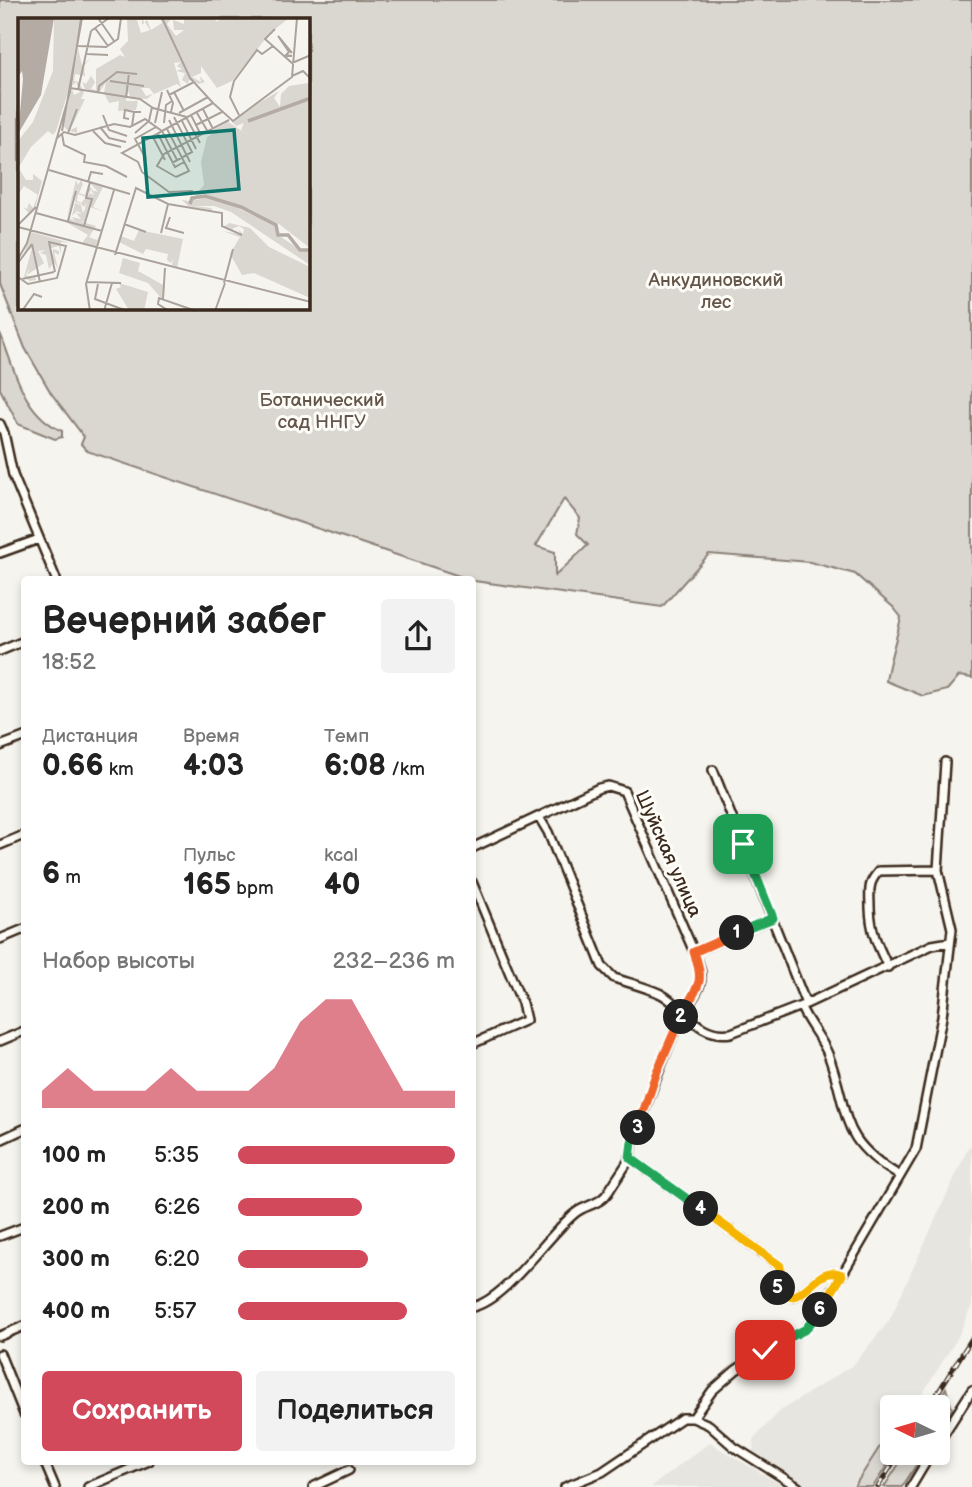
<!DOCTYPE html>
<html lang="ru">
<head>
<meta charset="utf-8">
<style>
	:root { --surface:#fff; --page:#f2f2f2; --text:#222; --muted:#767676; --accent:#d1495b }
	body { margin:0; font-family:"Balsamiq Sans",sans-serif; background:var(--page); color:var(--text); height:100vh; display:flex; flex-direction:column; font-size:26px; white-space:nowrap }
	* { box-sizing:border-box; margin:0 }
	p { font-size:23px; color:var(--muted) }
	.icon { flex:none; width:38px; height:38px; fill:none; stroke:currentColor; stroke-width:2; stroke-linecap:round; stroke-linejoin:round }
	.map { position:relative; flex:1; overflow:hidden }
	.details { position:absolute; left:21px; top:576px; width:455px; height:889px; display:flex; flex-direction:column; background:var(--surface); border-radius:7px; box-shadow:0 4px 10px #0003 }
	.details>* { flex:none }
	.needle { width:46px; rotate:275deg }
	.tools { position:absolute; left:880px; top:1395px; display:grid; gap:14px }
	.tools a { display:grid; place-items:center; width:70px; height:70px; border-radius:7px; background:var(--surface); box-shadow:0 4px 10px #0003; font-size:35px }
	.pin { position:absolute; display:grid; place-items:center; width:60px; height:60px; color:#fff; margin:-30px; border-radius:14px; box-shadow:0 4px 10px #0006 }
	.km { position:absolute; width:35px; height:35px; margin:-18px; border-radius:50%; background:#222; color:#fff; font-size:19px; line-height:35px; text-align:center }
	.round { display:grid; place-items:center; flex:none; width:74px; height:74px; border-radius:7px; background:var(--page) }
	.summary { display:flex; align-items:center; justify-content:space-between; height:119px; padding:0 21px }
	h1 { font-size:38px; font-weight:800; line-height:52px }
	.metrics { display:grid; grid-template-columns:repeat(3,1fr); gap:10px; height:119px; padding:7px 21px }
	.metrics div { display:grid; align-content:center }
	.metrics b { font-size:30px; font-weight:800 }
	.metrics small { font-size:19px; font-weight:400 }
	.metrics p { font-size:19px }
	.chart { height:196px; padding:14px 21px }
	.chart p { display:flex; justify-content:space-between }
	.chart svg { width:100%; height:126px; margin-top:7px; fill:var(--accent); opacity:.7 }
	.primary-button { display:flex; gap:14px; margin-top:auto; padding:14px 21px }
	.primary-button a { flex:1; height:80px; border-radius:7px; background:var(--accent); color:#fff; font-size:28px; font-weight:800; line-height:80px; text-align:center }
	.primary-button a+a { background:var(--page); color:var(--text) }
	ul { padding:0 21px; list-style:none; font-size:23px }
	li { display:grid; grid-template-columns:112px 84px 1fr; align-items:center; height:52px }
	li i { height:18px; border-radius:9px; background:var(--accent) }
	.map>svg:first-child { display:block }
</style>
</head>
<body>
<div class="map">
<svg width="972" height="1487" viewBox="0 0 972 1487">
	<rect width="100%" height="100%" fill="#f5f4ee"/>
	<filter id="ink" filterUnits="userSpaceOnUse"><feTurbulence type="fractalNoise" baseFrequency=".0143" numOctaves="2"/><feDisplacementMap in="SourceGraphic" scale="14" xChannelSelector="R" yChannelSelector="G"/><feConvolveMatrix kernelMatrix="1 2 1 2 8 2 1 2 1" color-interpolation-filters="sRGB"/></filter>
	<g filter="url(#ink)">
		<!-- built -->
		<path fill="#e7e5df" d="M 969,1146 L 972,1147 L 972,1305 L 958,1337 L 914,1407 L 892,1407 L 892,1441 L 864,1487 L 799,1487 L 753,1456 L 754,1438 L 780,1411 L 853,1365 L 889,1321 Z
			M 710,1442 L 720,1449 L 785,1487 L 651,1487 Z"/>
		<!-- green -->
		<path fill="#dad6d0" stroke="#8a8077" stroke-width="2" fill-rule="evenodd" d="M 0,0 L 972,0 L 972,678 L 959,676 L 947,690 L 923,696 L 886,681 C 889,659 897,639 901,617 L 893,607 L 855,574 L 810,562 L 709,554 L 662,607 L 474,581 L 87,451 L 81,444 L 84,437 L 51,393 L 25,348 L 0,284 ZM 19,19 L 308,19 L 308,308 L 19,308 ZM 564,499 L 580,518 L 577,534 L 588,545 L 555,576 L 555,552 L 536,546 Z
			M 0,333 C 15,369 22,413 62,431 L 62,437 L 55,439 L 18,424 L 0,389 Z
			M 946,1388 L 952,1409 L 938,1431 L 938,1407 L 934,1407 Z
			M 886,1437 L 892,1440 L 892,1452 L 895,1453 L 873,1487 L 854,1487 Z
			M 906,1453 L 924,1453 L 902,1487 L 884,1487 Z"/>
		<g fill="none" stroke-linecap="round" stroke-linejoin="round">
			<!-- minor casing -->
			<g stroke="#3b2a1e" stroke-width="12">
				<path id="minor" d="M 0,424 L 4,433 L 13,475 L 56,579
					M 0,553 L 39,539
					M 0,651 L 24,641
					M 0,746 L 24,737
					M 713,770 L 806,1004
					M 539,817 L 548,832 L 602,966 L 614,978 C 629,983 646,987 661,994 C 685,1007 697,1038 731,1033 L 806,1004 L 932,945 L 950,942
					M 0,845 L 24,835
					M 472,848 L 599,788 L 608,786 L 624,791 L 694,952 C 697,960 702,969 701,977 C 701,992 685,1006 680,1020 C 662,1059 649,1099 634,1139 C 631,1146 632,1154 629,1160 C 623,1170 615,1181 609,1191 C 600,1206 585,1204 574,1214 C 547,1236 506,1300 472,1307
					M 472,882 L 522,1003 L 526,1020 L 472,1044
					M 0,939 L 24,929
					M 694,952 L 773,918
					M 888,967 C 877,944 871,933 870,908 C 870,891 867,884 879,871 L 938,870
					M 801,1007 C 808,1024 821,1037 828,1054 C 851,1115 836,1138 900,1176
					M 0,1041 L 24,1031
					M 0,1140 L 24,1129
					M 630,1158 L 780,1266 L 778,1280 L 780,1294 C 807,1307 816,1262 842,1275
					M 0,1236 L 24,1227
					M 0,1336 L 24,1326
					M 0,1354 L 24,1414
					M 693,1418 L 712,1391 L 736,1370 L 766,1350 L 806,1329 L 842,1275 L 916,1149 L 942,1017 L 952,929 L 938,870 L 945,762
					M 938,1443 L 972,1390
					M 44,1461 L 55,1487
					M 88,1487 L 149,1461
					M 313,1487 L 349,1470
					M 565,1487 L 602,1472 L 682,1418 L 693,1418 L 709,1425 L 734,1447 L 798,1487
					M 911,1487 L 932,1452"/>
			</g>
			<!-- minor -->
			<use href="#minor" stroke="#fdfcf7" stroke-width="7"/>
			<!-- rail casing -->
			<g stroke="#3b2a1e" stroke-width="5">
				<path id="rail" d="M 929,1407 L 972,1338
					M 878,1487 L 900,1452"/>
			</g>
			<!-- rail -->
			<use href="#rail" stroke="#fdfcf7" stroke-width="2.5" stroke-dasharray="8" stroke-linecap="butt"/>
		</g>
	</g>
	<g fill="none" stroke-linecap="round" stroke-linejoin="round" filter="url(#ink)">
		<!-- split-1 casing -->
		<g stroke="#fff" stroke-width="14">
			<path id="split-1" d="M 737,933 L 773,918 L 743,844"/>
		</g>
		<!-- split-2 casing -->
		<g stroke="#fff" stroke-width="14">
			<path id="split-2" d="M 681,1017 C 695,986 707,988 694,952 L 737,933"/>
		</g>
		<!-- split-3 casing -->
		<g stroke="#fff" stroke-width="14">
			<path id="split-3" d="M 638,1128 L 656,1074 L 681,1017"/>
		</g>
		<!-- split-4 casing -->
		<g stroke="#fff" stroke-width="14">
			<path id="split-4" d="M 638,1128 L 632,1142 L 630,1158 L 701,1209"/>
		</g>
		<!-- split-5 casing -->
		<g stroke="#fff" stroke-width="14">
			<path id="split-5" d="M 701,1209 L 780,1266 L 778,1288"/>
		</g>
		<!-- split-6 casing -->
		<g stroke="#fff" stroke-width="14">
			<path id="split-6" d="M 778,1288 L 780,1294 C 807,1307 816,1262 842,1275 L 820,1310"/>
		</g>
		<!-- split-7 casing -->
		<g stroke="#fff" stroke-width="14">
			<path id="split-7" d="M 765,1350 L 806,1329 L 820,1310"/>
		</g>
		<!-- split-1 -->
		<use href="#split-1" stroke="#22a559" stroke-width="9"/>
		<!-- split-2 -->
		<use href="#split-2" stroke="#f0652b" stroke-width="9"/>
		<!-- split-3 -->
		<use href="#split-3" stroke="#f0652b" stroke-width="9"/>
		<!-- split-4 -->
		<use href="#split-4" stroke="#22a559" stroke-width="9"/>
		<!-- split-5 -->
		<use href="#split-5" stroke="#f5b400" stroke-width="9"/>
		<!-- split-6 -->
		<use href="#split-6" stroke="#f5b400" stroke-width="9"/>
		<!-- split-7 -->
		<use href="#split-7" stroke="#22a559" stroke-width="9"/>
	</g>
	<g text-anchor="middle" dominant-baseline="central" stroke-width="6" stroke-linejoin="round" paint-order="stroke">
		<!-- park labels -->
		<g font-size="19" fill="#63554a" stroke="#fdfcf7">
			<text x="716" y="280">Анкудиновский<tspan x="716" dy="22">лес</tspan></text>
			<text x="322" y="400">Ботанический<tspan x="322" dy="22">сад ННГУ</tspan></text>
		</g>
		<!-- street labels -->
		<g font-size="19" fill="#3b2a1e" stroke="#fdfcf7">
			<text transform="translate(668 854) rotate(66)">Шуйская улица</text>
		</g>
	</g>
	<!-- overview -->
	<g transform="translate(18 18)">
		<rect width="292" height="292" fill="#f5f4ee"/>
		<path d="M 62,0 L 52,67 L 38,113 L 35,117 L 30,113 L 13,129 L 1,149 L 0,123 L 15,104 L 35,53 L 36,1 ZM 109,0 L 125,1 L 126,5 L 124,7 L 124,2 L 119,2 L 123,15 L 132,12 L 127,4 L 129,2 L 133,12 L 144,5 L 142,0 L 161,0 L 152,2 L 149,6 L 158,18 L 166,12 L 156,12 L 155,2 L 166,6 L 166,0 L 194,0 L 200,4 L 201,0 L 271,0 L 252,15 L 214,63 L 199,70 L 183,48 L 183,55 L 174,59 L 183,64 L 182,58 L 187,64 L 181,66 L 171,62 L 170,66 L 164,62 L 167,55 L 158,53 L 164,51 L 159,48 L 163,44 L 156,45 L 163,69 L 159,66 L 136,76 L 131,70 L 123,70 L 128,78 L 135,76 L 129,81 L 113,80 L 110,73 L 108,83 L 120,83 L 118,92 L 100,93 L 101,83 L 91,85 L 86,75 L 88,64 L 81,75 L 67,71 L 64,64 L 68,66 L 73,58 L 77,64 L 73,71 L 78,72 L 78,51 L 102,37 L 107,39 L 102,31 L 110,23 ZM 60,30 L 64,48 L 73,39 L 66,48 L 67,58 L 57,56 L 56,63 L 61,64 L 66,74 L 63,81 L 67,81 L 52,112 L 59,109 L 59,115 L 49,112 L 44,106 L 54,71 L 56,77 L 62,74 L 58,64 L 54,68 ZM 291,65 L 292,230 L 261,206 L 212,186 L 257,208 L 260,217 L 284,233 L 292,232 L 292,247 L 213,194 L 196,188 L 176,188 L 193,190 L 195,193 L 170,188 L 164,182 L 171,183 L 174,177 L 174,179 L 179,182 L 187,179 L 196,183 L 186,176 L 176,179 L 186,167 L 183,144 L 189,119 L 200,112 L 190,115 L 210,104 L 230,117 L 223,112 L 226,105 L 218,108 L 214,104 L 221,97 L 261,73 L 256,80 L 262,89 L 263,76 L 271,68 ZM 0,149 L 8,162 L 15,162 L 15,156 L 24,163 L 17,190 L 11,195 L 5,189 L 9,191 L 11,185 L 15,190 L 20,177 L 6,168 L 0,177 ZM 58,162 L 60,167 L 63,162 L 65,166 L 61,175 L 67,177 L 70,167 L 74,171 L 68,179 L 60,176 L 59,183 L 63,185 L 72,175 L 76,177 L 73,172 L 80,174 L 72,165 L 85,169 L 75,189 L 87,194 L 72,189 L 73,182 L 67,204 L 61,203 L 78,208 L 71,219 L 79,222 L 82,215 L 78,230 L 64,225 L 70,217 L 48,204 L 50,200 L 57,203 L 53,199 L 63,201 L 58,195 L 64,196 L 59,193 L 54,198 L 57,185 L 63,187 L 65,195 L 67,191 L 68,185 L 66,189 L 63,186 L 57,184 L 58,175 L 49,199 ZM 211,205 L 232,210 L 251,229 L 292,249 L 292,280 L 236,255 L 224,257 L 212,236 L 222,219 L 205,213 L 224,217 L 219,210 L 225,216 L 226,211 L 221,208 L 214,211 L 207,208 ZM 121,212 L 165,221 L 159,250 L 154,247 L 155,240 L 153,245 L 149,242 L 150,236 L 128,231 L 125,236 L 101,224 L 103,218 L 116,223 ZM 13,214 L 52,225 L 43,224 L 43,236 L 41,228 L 33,230 L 34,240 L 35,231 L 41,233 L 41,237 L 36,234 L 40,251 L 36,244 L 31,251 L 28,237 L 22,235 L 27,232 L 20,233 L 26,245 L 9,257 L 12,250 L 8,256 L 9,258 L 17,258 L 18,262 L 12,263 L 6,259 L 14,230 L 6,235 ZM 105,240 L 122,245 L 120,253 L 147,268 L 144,281 L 130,265 L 101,255 ZM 101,265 L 130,274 L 126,292 L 111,292 L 98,271 L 103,269 Z" fill="#dad6d0"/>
		<path d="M 0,0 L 36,0 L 23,77 L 0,116 L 5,61 L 4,53 L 0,59 Z" fill="#b4aca4"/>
		<path fill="none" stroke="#b4aca4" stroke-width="3.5" d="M 0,53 L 15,20 L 16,0M 230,103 L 293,80M 172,186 L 174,180 L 187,178 L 223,189 L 258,207 L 260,217 L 270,217 L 282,232 L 293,232"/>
		<path fill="none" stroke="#aba39b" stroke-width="2" d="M 80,0 L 96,23M 144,0 L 172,60 L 195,85M 77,10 L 90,28M 257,11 L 247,21 L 274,45 L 293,37M 73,13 L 91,0M 60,28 L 88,29 L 100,21 L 103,0M 69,36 L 90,37M 274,38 L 268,37 L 271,34 L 260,18 L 274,35M 274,58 L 285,53 L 293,61M 92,63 L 126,68M 52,70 L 122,81 L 135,90 L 169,99M 60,72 L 73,13M 149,72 L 155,85 L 153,94M 156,74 L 166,93M 80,76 L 81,68 L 99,54 L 119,56M 151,77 L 176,64M 108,80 L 111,55M 185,91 L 195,111M 161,95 L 190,79M 179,95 L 190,114M 85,97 L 91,112 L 109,118M 173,97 L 183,117M 221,97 L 212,79 L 216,63 L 239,32 L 244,36 L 255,28M 168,99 L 182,125M 111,101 L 106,100 L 107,92 L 116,94M 151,102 L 172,144M 164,103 L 178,131M 137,105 L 144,74M 146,105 L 148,87 L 154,83M 178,107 L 204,94M 114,108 L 116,94 L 123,94M 82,109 L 91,120 L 108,124M 149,111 L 171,153 L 158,159M 44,113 L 64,0M 75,113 L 87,125 L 103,129M 50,115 L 59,91M 117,115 L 131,103 L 134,89M 44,116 L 46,127 L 67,137 L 66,144 L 88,148 L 109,159M 140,116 L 157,149 L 166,144M 135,119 L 147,142M 38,121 L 46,114 L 57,117 L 96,106 L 112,109 L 127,101 L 144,113 L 195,85 L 215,103 L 274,59 L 279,0M 128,141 L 117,121 L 138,109M 154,145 L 174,134 L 156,99M 31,152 L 112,176M 124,154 L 120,144 L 104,135 L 144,113 L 159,142M 124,154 L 151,174 L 175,173M 158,159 L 139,148 L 146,136 L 211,102M 70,164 L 73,154 L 85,156M 18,195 L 84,213M 152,199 L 148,210 L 166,215M 50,203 L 58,173M 106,206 L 128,214M 0,207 L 18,189M 66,208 L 74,181 L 68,180 L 72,164M 0,209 L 293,284M 143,215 L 150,186M 14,226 L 22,264M 97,237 L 118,170 L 150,186 L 204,195 L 204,208 L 224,217M 0,241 L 9,225 L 52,74 L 63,0M 0,245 L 14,226M 0,259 L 10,266 L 39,260 L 48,228 L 31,224 L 37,254M 4,261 L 36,254M 69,264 L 103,265M 206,265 L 215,231M 80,266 L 77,281 L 109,293M 145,281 L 147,250M 4,293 L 16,276 L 24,279M 72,293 L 68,266 L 96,172M 86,293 L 94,265M 151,293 L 140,286 L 141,280 L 178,293M 197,293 L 207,265"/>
		<path fill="#0f766e" fill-opacity="0.15" stroke="#0f766e" stroke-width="3.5" d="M 216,112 L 221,171 L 130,179 L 125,120 Z"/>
		<rect width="292" height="292" fill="none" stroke="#3b2a1e" stroke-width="3.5"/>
	</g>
</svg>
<div class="tools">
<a><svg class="needle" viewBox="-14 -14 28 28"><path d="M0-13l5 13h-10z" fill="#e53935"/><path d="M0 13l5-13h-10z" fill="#767676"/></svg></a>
</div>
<div class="pin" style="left:743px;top:844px;background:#1e9e55"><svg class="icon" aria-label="arrive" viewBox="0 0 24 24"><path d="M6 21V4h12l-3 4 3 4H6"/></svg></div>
<div class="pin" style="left:765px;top:1350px;background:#d93025"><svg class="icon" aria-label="check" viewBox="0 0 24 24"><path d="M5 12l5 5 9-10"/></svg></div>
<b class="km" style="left:737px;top:933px">1</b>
<b class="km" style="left:681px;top:1017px">2</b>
<b class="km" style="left:638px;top:1128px">3</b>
<b class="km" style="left:701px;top:1209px">4</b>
<b class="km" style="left:778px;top:1288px">5</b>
<b class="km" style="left:820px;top:1310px">6</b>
<section class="details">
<div class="summary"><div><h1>Вечерний забег</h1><p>18:52</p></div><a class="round"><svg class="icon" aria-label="share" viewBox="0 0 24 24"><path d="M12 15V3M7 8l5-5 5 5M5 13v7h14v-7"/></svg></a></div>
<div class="metrics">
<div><p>Дистанция</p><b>0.66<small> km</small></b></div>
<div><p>Время</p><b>4:03</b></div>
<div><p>Темп</p><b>6:08<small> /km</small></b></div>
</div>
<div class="metrics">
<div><b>6<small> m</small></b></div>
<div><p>Пульс</p><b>165<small> bpm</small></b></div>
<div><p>kcal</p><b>40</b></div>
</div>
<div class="chart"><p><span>Набор высоты</span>232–236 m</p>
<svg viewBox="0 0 160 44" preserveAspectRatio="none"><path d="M0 44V38L10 30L20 38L30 38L40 38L50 30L60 38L70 38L80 38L90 30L100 14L110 6L120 6L130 22L140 38L150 38L160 38V44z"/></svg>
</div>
<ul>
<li><b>100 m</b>5:35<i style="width:100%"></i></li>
<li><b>200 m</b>6:26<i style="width:57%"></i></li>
<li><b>300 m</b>6:20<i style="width:60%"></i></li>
<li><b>400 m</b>5:57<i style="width:78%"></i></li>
</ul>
<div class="primary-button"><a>Сохранить</a><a>Поделиться</a></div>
</section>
</div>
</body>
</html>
